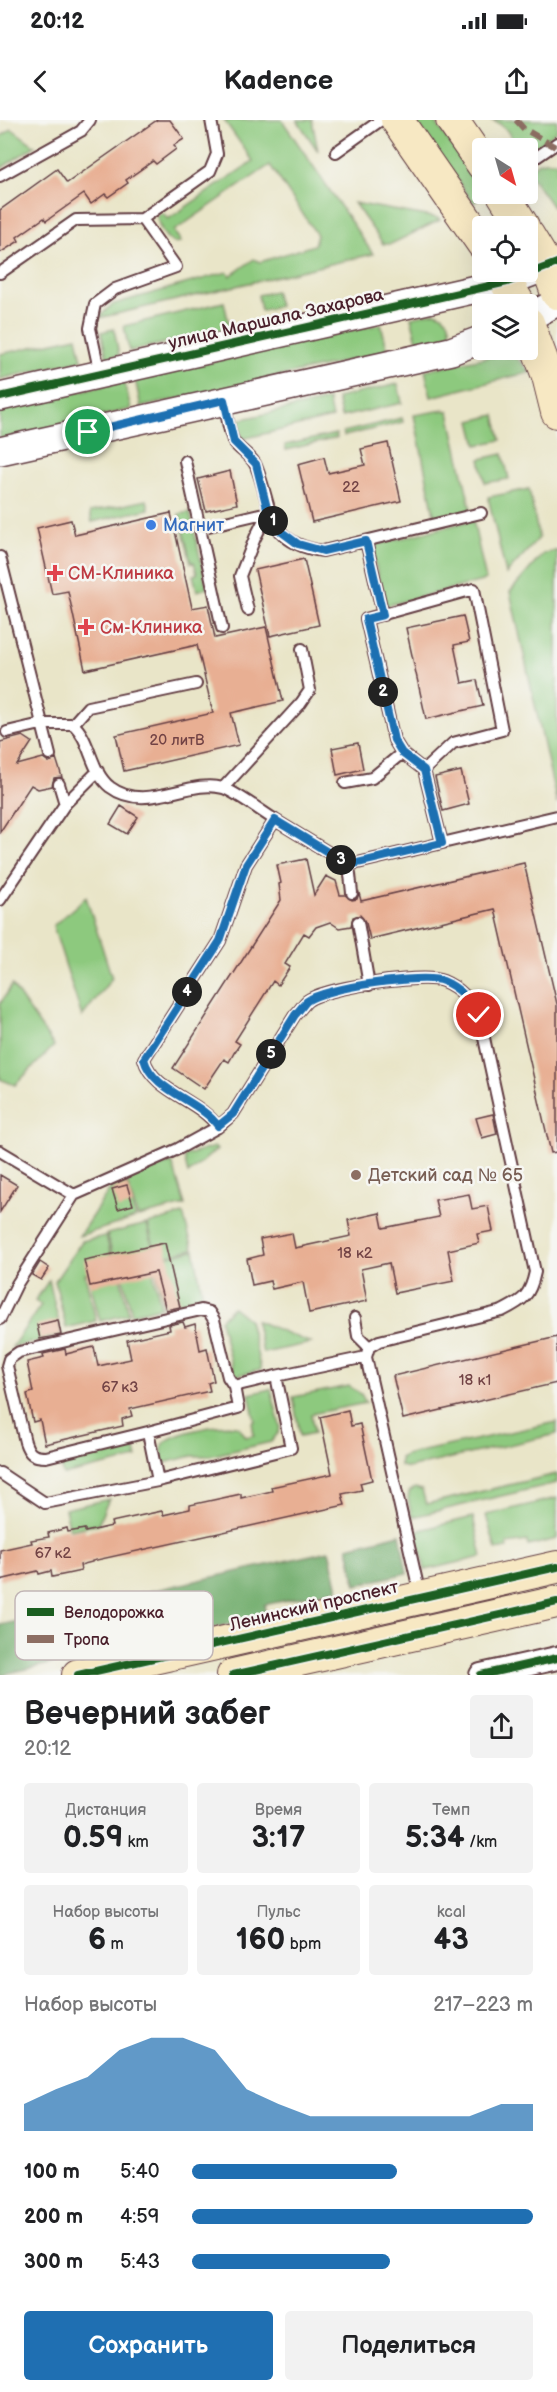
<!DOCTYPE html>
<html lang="ru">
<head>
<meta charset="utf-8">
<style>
	:root { --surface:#fff; --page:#f2f2f2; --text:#202124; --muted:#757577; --accent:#1f6fb2 }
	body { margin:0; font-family:"Balsamiq Sans",sans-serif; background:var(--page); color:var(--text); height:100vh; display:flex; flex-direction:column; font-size:22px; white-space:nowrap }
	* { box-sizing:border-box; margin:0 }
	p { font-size:20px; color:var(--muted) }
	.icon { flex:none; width:33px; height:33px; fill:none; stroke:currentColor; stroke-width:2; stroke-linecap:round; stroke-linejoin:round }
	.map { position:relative; height:1555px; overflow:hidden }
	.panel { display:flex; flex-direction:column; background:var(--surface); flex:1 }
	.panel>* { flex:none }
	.needle { width:39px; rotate:143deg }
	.buttons { position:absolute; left:472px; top:18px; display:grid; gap:12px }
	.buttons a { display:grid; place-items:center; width:66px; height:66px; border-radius:6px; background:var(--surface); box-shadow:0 6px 24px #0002; font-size:30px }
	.pin { position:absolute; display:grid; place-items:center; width:51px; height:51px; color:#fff; margin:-26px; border:3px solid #fff; border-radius:50%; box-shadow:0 2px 6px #0007 }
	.km { position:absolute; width:30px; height:30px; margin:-15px; border-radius:50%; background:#222; color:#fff; font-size:16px; line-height:30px; text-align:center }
	.round { display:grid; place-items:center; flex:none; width:63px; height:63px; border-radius:6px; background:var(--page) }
	.headline { display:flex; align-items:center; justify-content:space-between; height:102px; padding:0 24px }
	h1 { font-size:33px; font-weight:800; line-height:45px }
	.figures { display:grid; grid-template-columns:repeat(3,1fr); gap:9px; height:102px; padding:6px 24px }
	.figures div { display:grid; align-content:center; border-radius:6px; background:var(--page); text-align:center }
	.figures b { font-size:30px; font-weight:800 }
	.figures small { font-size:16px; font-weight:400 }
	.figures p { font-size:16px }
	.chart { height:168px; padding:12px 24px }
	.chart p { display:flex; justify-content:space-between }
	.chart svg { width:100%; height:108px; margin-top:6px; fill:var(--accent); opacity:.7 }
	.primary-button { display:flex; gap:12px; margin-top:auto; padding:12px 24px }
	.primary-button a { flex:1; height:69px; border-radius:6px; background:var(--accent); color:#fff; font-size:24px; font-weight:800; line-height:69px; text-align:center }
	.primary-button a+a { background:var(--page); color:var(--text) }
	ul { padding:0 24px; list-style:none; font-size:20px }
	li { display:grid; grid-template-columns:96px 72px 1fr; align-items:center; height:45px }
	li i { height:15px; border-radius:8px; background:var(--accent) }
	.status { display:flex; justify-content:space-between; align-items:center; height:42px; padding:0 30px; background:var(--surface); direction:ltr }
	.status svg { height:16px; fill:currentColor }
	header { display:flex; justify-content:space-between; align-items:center; height:78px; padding:0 24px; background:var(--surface); font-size:27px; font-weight:800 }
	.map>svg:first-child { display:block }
</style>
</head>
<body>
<div class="status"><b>20:12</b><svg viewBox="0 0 49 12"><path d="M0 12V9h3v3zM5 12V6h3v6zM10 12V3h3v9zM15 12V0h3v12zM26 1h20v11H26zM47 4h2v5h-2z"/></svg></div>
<header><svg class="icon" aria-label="back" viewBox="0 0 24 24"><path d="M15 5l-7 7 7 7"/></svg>Kadence<svg class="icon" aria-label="share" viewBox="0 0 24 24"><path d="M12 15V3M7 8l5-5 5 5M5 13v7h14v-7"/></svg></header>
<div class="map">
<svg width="557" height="1555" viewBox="0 0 557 1555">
	<rect width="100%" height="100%" fill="#f6f6f2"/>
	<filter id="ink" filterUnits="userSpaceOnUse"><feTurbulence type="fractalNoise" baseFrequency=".0167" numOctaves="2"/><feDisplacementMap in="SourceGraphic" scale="12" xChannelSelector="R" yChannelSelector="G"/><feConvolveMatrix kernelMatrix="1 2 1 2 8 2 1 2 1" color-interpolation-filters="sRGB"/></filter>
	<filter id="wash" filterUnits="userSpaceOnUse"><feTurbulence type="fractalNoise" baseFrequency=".008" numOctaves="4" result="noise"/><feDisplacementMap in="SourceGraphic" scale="24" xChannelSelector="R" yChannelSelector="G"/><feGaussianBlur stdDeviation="1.35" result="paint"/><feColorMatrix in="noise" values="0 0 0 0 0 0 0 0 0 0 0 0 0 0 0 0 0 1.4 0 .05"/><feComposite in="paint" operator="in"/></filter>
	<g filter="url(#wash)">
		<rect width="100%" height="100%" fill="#e9e5c8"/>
		<!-- green -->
		<path fill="#8dc97e" stroke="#6c7454" stroke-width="1.5" d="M 224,0 L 282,0 L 373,134 L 99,198 L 108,188 L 114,184 L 227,152 L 230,156 L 254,139 L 260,142 L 314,125 L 317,115 L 270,45 L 174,111 L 181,122 L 173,123 C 164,117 159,107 157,97 L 158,94 L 163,93 L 168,99 L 253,41 Z
			M 297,0 L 312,0 L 318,31 Z
			M 415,0 L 434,0 L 486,75 L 473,83 Z
			M 491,0 L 557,0 L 557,10 L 528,34 L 528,28 L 515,28 C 510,13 506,5 491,0 Z
			M 12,9 L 35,26 L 0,49 L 0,17 Z
			M 544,41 L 557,41 L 557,88 L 553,87 L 528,52 L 537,43 Z
			M 354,83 L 438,98 L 440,100 L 391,124 L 383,124 Z
			M 275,171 L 279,186 L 261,191 L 258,175 Z
			M 224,182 L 230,209 L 129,231 L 124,206 Z
			M 434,192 C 447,193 458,211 443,220 C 436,223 425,224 418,225 L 411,197 Z
			M 381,204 L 388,232 L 141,287 L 135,259 Z
			M 114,209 L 119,235 L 107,238 L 101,212 Z
			M 77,217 L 82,240 L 0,259 L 0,234 Z
			M 498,235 L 517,238 L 530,252 L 431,277 L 425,250 Z
			M 124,261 L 131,289 L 0,319 L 0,289 Z
			M 398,264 L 402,283 L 341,297 L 337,278 Z
			M 328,280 L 332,298 L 242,319 L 238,300 Z
			M 444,290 L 449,292 L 471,390 L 435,399 L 414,295 Z
			M 495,295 L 501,320 L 477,325 L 471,301 Z
			M 402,298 L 403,302 L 344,316 L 343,312 Z
			M 336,314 L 337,318 L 286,330 L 285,325 Z
			M 503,334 L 509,359 L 485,363 L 480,339 Z
			M 529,369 L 539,418 L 506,454 L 488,377 Z
			M 147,380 L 149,389 L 92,402 L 90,392 Z
			M 190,392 L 207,468 L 197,471 L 193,455 L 197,454 L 194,442 L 191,443 L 179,394 Z
			M 473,400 L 486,460 L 385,486 L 371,426 Z
			M 557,430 L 557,684 L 510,472 L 543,434 Z
			M 86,777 L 112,858 L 82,897 L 53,806 Z
			M 12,865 L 54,926 L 15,965 L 0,959 L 0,884 Z
			M 214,1027 L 217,1029 L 188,1054 L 184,1036 Z
			M 172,1042 L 185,1085 L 138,1097 L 126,1060 Z
			M 125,1062 L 136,1098 L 79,1116 L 111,1067 Z
			M 183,1094 L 193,1129 L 157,1138 L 148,1104 Z
			M 147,1104 L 155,1138 L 150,1140 L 161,1187 L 132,1194 L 120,1147 L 118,1148 L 129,1194 L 100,1201 L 88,1155 L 116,1148 L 107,1114 Z
			M 106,1116 L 114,1148 L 85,1154 L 96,1201 L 66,1208 L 55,1161 L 82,1121 Z
			M 194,1130 L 203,1177 L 164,1187 L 153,1140 Z
			M 49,1160 L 62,1216 L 12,1227 L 41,1185 L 35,1181 Z
			M 233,1187 L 249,1200 L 261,1250 L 234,1256 L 220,1200 Z
			M 255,1200 L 311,1223 L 263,1233 Z
			M 349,1266 L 361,1274 L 366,1283 L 311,1294 L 314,1313 L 300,1316 L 293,1277 Z
			M 271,1269 L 280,1306 L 279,1312 L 271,1322 L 210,1336 L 192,1336 L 164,1343 L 162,1341 L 162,1325 C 171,1313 226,1301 239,1307 L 246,1317 L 254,1315 L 252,1302 L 255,1301 L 249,1274 Z
			M 557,1302 L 557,1314 L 408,1348 L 400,1346 L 400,1338 L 405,1335 Z
			M 134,1326 L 137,1338 L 63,1355 L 60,1342 Z
			M 557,1354 L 557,1363 L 412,1397 L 408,1379 L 409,1372 L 415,1368 L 422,1370 L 426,1384 Z
			M 557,1378 L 557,1419 L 528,1426 L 527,1421 L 507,1424 L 508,1428 L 496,1430 L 486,1395 Z
			M 109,1379 L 98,1404 L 70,1410 L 65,1389 Z
			M 473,1397 L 482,1437 L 425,1450 L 416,1411 Z"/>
		<!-- forest -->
		<path fill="#72ad6d" stroke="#5e664c" stroke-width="1.5" d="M 400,1414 L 407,1453 L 356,1465 L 348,1427 Z
			M 329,1431 L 338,1469 L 264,1485 L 266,1496 L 0,1555 L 0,1505 Z"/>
		<g id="blocks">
			<!-- building -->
			<path fill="#e8af93" d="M 157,0 L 170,0 L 184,19 L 174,25 L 176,29 L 156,44 L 153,41 L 126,60 L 128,63 L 108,77 L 105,74 L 91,84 L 84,74 L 46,101 L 44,98 L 17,117 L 19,121 L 0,133 L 0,90 L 57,49 L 67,63 Z
				M 388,323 L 401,381 L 312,402 L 298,344 L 324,337 L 328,353 L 365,345 L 361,329 Z
				M 230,351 L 237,384 L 206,391 L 198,359 Z
				M 171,393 L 192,488 L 208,485 L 215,518 L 266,507 L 283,581 L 231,593 L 239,625 L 124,651 L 116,615 L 213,593 L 197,525 L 85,550 L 68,471 L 52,474 L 37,408 L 71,400 L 75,415 Z
				M 304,439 L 319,505 L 270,516 L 255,450 Z
				M 463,496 L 469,522 L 454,525 L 462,563 L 477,560 L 483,586 L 426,599 L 406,508 Z
				M 23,616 L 32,622 L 17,645 L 43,638 L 49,642 L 56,638 L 62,657 L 54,658 L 52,666 L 38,669 L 31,665 L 0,712 L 0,622 Z
				M 358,623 L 363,649 L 337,655 L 332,628 Z
				M 461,651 L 469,684 L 443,691 L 435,657 Z
				M 121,686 L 138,697 L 127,714 L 110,704 Z
				M 306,739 L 314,775 L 326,756 L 336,761 L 340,775 L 345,775 L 352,780 L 357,779 L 359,773 L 361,781 L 524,743 L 557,884 L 557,1032 L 551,1033 L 495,789 L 370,819 L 366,803 L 360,795 L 353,797 L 351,806 L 339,808 L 330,802 L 316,807 L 309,816 L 304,813 L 285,844 L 290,847 L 278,865 L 273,861 L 235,921 L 240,924 L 234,933 L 229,942 L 224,939 L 204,969 L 173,948 L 281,780 L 279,764 L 281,763 L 277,745 Z
				M 493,994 L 497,1014 L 482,1018 L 476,998 Z
				M 0,1055 L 17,1065 L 0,1092 Z
				M 127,1065 L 133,1085 L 118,1089 L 112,1069 Z
				M 469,1074 L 472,1089 L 488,1086 L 493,1111 L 477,1114 L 479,1123 L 448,1130 L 454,1161 L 395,1173 L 389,1143 L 361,1149 L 367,1181 L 309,1193 L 303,1162 L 272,1169 L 270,1161 L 252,1165 L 247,1139 L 263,1135 L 260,1119 L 292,1113 L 295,1128 L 351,1116 L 348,1100 L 380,1093 L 383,1108 L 439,1097 L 435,1080 Z
				M 165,1123 L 180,1187 L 166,1190 L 156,1152 L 90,1166 L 84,1140 Z
				M 40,1142 L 49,1148 L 41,1160 L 32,1155 Z
				M 58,1200 L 61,1215 L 40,1219 L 37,1205 Z
				M 183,1202 L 185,1207 L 195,1204 L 200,1230 L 207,1228 L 214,1261 L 208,1263 L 210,1271 L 130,1289 L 132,1296 L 122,1299 L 123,1306 L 45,1324 L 40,1300 L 33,1302 L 27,1274 L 33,1272 L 27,1242 L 44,1238 L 43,1234 L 65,1229 L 66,1234 L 94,1227 L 98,1246 L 131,1239 L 127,1220 L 170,1210 L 169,1205 Z
				M 557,1217 L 557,1263 L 403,1299 L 393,1256 Z
				M 348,1290 L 351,1306 L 360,1304 L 372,1360 L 360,1363 L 362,1370 L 342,1374 L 345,1385 L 92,1441 L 92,1442 L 80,1445 L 81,1451 L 67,1454 L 52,1457 L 51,1451 L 39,1454 L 38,1451 L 0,1460 L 0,1430 L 32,1423 L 31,1420 L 49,1417 L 48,1413 L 67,1408 L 68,1412 L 85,1409 L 85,1412 L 112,1406 L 111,1402 L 162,1391 L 163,1395 L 190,1389 L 190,1385 L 241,1374 L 241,1378 L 272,1371 L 271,1367 L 332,1354 L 320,1297 Z"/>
		</g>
	</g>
	<g filter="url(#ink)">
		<use href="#blocks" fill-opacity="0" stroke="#623d43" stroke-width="1.5"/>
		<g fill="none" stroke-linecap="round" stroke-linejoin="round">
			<!-- service casing -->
			<g stroke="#623d43" stroke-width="14">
				<path id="service" d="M 336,32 L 381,0
					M 528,43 L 557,23
					M 0,56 L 81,11 L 90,0
					M 0,153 L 76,100 L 142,99
					M 100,254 L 90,208 L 95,184 L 115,169 L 176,147 L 142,99 L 210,51 L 217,34 L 211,0
					M 224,281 C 227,293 228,312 234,322 C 240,331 252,336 256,346 C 273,387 264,423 323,431 L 481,393
					M 185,341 L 222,508
					M 200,408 L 268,392
					M 366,421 L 383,495
					M 0,437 L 50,635
					M 248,490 L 240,456 L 255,418 L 268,392
					M 73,604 L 88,587 L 196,564
					M 7,612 L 41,604 L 73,604 C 91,620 90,651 110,667 C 146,694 188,658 223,668 C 234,671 264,693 275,700
					M 424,650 L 453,623 L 502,610 L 474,469 L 366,499 L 394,620 L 402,633 L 424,650 L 442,723
					M 345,663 L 372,658 L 402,633
					M 59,664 L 65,684
					M 223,668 L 301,583 L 310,570 L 302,529
					M 349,745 L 352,773
					M 0,780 L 65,684 L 98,651
					M 358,802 L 369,865
					M 0,1031 L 74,1075 L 17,1164 L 0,1199
					M 74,1075 L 178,1029 L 218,1007
					M 355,1198 L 358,1216 L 369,1227
					M 148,1312 L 46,1337 C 33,1337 29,1334 25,1322 L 7,1246 L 9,1239 L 19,1232 L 201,1190 L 209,1192 L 214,1200 L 228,1257 L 234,1266
					M 0,1353 L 45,1383 L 158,1361 L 291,1328 L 276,1256 L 366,1237
					M 158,1361 L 148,1312 L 238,1288 L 234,1266 L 276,1256
					M 420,1475 L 366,1237 L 369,1227 L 379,1221 L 502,1191 C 524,1180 530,1176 535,1152 L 479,895 C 469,879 460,868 443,861 C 423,853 323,868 307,881 C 303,885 299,891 295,895 L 233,994 L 218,1007 C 199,979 153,972 144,939 L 220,821 L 246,745 L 275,700 L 349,745 L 557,696"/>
			</g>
			<!-- minor casing -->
			<g stroke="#623d43" stroke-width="26">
				<path id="minor" d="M 481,1555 L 557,1538"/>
			</g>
			<!-- tertiary casing -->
			<g stroke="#623d43" stroke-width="30">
				<path id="tertiary" d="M 528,198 L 557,182
					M 0,277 L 507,162 L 557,143
					M 0,331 L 451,231 L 483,219"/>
			</g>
			<!-- secondary casing -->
			<g stroke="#623d43" stroke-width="34">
				<path id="secondary" d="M 397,0 L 483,124
					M 452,0 L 483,45
					M 503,74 L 523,106
					M 528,115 L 548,148 L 557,173
					M 500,152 L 519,184
					M 528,203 L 548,256 L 557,292
					M 78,1555 L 557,1447
					M 233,1555 L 557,1482"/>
			</g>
			<!-- service -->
			<use href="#service" stroke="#fff" stroke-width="10"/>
			<!-- minor -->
			<use href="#minor" stroke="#fff" stroke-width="22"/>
			<!-- tertiary -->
			<use href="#tertiary" stroke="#fff" stroke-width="27"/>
			<!-- secondary -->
			<use href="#secondary" stroke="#f7e8c3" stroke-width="32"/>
			<!-- quiet -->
			<path stroke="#8d6e63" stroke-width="6" stroke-dasharray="12 6" stroke-linecap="butt" d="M 516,0 L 524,9 L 557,28"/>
			<!-- cycleway casing -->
			<g stroke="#f6f6f2" stroke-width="11">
				<path id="cycleway" d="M 0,277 L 507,162 L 557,143
					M 78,1555 L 557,1447
					M 233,1555 L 557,1482
					M 481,1555 L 557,1538"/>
			</g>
			<!-- cycleway -->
			<use href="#cycleway" stroke="#1b5e20" stroke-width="8"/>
		</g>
	</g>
	<g fill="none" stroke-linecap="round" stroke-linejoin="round" filter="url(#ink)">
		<!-- route casing -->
		<g stroke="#fff" stroke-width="12">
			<path id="route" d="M 88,312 L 224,280 L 234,322 L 256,344 L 268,392 L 279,410 L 298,424 L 323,431 L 366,421 L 383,495 L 366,499 L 394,620 L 402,633 L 424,650 L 442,723 L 349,745 L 275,700 L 246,745 L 220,821 L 144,939 C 153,972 199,979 218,1006 L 233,994 L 295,895 C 299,891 303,885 307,881 C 323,868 424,853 443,861 C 460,868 469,879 479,895"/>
		</g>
		<!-- route -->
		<use href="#route" stroke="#1f6fb2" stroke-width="8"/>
	</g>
	<!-- markers -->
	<circle fill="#3f7fe0" stroke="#f6f6f2" stroke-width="2" cx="151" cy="405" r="6"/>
	<g fill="#e0444e" stroke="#f6f6f2" stroke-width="2">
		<path d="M52 444h6v6h6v6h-6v6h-6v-6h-6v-6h6z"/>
		<path d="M83 498h6v6h6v6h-6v6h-6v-6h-6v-6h6z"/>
	</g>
	<circle fill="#8d6e63" stroke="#f6f6f2" stroke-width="2" cx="356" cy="1055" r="6"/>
	<g text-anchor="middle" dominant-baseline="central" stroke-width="5" stroke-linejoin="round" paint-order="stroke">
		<!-- number labels -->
		<g font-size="15" fill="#724345">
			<text x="351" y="367">22</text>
			<text x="177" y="620">20 литВ</text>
			<text x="355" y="1133">18 к2</text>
			<text x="475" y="1260">18 к1</text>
			<text x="120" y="1267">67 к3</text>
			<text x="53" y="1433">67 к2</text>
		</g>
		<!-- street labels -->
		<g font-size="18" fill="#4a1f2b" stroke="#f6f6f2">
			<text transform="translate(276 199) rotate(-13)">улица Маршала Захарова</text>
			<text transform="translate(314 1486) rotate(-13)">Ленинский проспект</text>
		</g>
		<!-- shop labels -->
		<g font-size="18" fill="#366cbe" stroke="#f6f6f2" text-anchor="start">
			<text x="163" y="405">Магнит</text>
		</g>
		<!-- health labels -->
		<g font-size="18" fill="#be3a42" stroke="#f6f6f2" text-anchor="start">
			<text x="68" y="453">СМ-Клиника</text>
			<text x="100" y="507">См-Клиника</text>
		</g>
		<!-- education labels -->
		<g font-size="18" fill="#785e54" stroke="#f6f6f2" text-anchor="start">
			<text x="368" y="1055">Детский сад № 65</text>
		</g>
	</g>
	<!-- legend -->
	<rect x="15" y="1471" width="198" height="69" rx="9" fill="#f6f6f2" stroke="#c2b6b6" stroke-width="1.5"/>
	<rect x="27" y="1488" width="27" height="8" fill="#1b5e20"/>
	<rect x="27" y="1515" width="27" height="8" fill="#8d6e63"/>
	<g font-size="16" fill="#4a1f2b">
		<text x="64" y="1498">Велодорожка</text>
		<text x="64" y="1525">Тропа</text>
	</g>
</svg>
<div class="buttons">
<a><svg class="needle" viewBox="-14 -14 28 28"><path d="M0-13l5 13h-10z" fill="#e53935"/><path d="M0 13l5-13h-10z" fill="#757577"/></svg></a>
<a><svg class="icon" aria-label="locate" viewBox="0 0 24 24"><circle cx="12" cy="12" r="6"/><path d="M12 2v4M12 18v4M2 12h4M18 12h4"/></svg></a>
<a><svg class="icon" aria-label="layers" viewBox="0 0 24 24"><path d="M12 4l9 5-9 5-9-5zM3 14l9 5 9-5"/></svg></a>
</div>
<div class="pin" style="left:88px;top:312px;background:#1e9e55"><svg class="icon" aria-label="arrive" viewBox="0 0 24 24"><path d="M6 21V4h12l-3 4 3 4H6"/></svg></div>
<div class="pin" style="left:479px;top:895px;background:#d93025"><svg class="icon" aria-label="check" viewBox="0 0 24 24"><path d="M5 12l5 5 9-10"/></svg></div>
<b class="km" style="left:273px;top:401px">1</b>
<b class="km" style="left:383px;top:572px">2</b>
<b class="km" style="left:341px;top:740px">3</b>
<b class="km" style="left:187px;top:872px">4</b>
<b class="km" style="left:271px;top:934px">5</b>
</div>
<section class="panel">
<div class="headline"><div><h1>Вечерний забег</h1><p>20:12</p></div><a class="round"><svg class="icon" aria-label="share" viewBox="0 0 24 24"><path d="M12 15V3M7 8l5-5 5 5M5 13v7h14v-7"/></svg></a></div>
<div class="figures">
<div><p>Дистанция</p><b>0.59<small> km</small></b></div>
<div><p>Время</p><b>3:17</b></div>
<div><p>Темп</p><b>5:34<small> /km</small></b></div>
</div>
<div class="figures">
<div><p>Набор высоты</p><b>6<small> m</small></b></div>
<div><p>Пульс</p><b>160<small> bpm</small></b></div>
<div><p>kcal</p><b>43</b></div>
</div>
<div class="chart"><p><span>Набор высоты</span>217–223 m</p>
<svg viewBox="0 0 160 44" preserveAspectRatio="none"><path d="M0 44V33L10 27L20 22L30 11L40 6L50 6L60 11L70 27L80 33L90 38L100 38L110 38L120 38L130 38L140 38L150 33L160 33V44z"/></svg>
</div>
<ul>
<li><b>100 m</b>5:40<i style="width:60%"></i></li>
<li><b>200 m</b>4:59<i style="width:100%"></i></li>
<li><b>300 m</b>5:43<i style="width:58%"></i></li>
</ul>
<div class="primary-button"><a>Сохранить</a><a>Поделиться</a></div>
</section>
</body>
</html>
